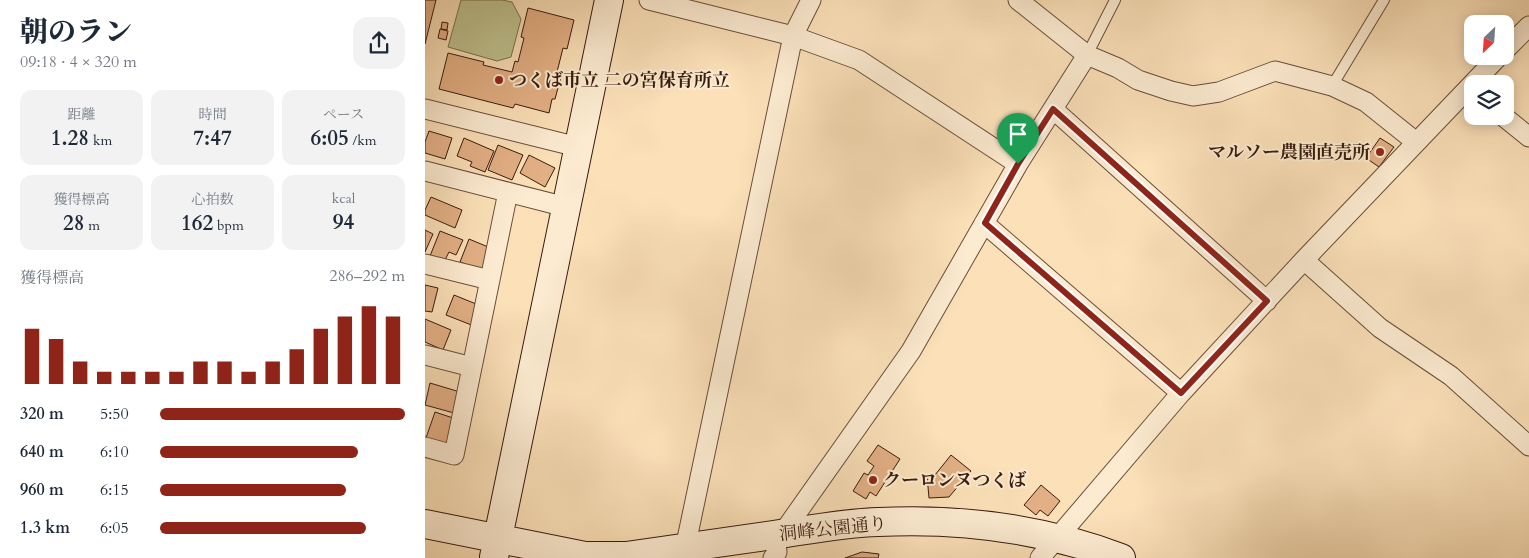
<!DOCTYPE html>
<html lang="ja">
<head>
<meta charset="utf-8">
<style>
	:root { --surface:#fff; --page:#f2f2f3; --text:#1f2937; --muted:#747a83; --accent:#8f2418 }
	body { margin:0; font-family:Cardo,"Noto Serif JP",serif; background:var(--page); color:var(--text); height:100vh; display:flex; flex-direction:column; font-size:19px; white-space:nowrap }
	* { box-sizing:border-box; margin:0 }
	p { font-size:16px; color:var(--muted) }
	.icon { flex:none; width:28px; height:28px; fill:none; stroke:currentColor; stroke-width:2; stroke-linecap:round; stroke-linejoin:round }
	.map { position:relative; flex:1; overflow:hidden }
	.panel { display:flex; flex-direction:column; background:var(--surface); width:425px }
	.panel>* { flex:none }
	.needle { width:32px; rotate:205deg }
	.buttons { position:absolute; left:1039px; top:15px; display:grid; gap:10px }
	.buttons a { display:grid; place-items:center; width:50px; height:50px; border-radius:10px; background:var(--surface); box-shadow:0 2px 12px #0003; font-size:25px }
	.pin { position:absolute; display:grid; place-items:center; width:42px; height:42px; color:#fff; margin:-51px -21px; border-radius:50% 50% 50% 0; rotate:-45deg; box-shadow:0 0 5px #0007 }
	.pin .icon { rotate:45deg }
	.round { display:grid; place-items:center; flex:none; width:52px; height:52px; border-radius:15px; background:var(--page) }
	.headline { display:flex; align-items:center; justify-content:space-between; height:85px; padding:0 20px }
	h1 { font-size:28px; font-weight:800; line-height:38px }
	.figures { display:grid; grid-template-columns:repeat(3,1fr); gap:8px; height:85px; padding:5px 20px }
	.figures div { display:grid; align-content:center; border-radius:12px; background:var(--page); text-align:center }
	.figures b { font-size:21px; font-weight:800 }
	.figures small { font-size:14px; font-weight:400 }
	.figures p { font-size:14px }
	.chart { height:140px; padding:10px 20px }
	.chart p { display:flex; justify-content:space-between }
	.chart svg { width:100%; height:90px; margin-top:5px; stroke:var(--accent); stroke-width:6 }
	ul { padding:0 20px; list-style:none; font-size:16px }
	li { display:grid; grid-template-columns:80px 60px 1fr; align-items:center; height:38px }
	li i { height:12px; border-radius:6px; background:var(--accent) }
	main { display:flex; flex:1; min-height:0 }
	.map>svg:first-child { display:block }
</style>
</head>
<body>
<main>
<section class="panel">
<div class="headline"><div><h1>朝のラン</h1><p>09:18 · 4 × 320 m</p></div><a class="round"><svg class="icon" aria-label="share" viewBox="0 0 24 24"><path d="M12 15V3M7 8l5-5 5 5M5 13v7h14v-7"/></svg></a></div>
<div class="figures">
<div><p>距離</p><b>1.28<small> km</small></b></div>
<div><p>時間</p><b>7:47</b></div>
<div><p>ペース</p><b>6:05<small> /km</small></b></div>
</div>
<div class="figures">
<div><p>獲得標高</p><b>28<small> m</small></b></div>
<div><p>心拍数</p><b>162<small> bpm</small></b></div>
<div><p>kcal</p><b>94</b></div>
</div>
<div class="chart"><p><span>獲得標高</span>286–292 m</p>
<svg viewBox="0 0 160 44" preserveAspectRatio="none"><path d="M5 44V17M15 44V22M25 44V33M35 44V38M45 44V38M55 44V38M65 44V38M75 44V33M85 44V33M95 44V38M105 44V33M115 44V27M125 44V17M135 44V11M145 44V6M155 44V11"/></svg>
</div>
<ul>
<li><b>320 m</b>5:50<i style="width:100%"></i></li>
<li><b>640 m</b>6:10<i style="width:81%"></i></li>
<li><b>960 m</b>6:15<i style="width:76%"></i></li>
<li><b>1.3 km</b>6:05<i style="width:84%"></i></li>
</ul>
</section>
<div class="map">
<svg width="1104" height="558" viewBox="0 0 1104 558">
	<rect width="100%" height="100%" fill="#fbe0b8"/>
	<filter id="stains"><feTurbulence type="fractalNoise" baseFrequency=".004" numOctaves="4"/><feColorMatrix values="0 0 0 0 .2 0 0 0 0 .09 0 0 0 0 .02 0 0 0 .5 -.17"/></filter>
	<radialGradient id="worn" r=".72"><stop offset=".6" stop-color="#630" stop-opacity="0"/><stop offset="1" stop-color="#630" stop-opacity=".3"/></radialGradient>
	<!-- green -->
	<path fill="#bec28f" stroke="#7a6f4e" d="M 36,0 L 77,0 L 87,2 L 96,19 L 86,57 L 72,61 L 23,47 Z"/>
	<!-- building -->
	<path fill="#e3b085" stroke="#371c0e" d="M 0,0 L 11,0 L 0,44 Z
		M 103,8 L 149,20 L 142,49 L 138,48 L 132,72 L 137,73 L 130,99 L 127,99 L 124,113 L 90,104 L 88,108 L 14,89 L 23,53 L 59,62 L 58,65 L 87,72 L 90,61 L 93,62 L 99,38 L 96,37 Z
		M 17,22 L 23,23 L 22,30 L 16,29 Z
		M 15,29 L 23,31 L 21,40 L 13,38 Z
		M 4,131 L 27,138 L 20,159 L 0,153 L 0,142 Z
		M 39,138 L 69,151 L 60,172 L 45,166 L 47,162 L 32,156 Z
		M 955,138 L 969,147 L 954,167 L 941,158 Z
		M 73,145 L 98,155 L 87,180 L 63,170 Z
		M 104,155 L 130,168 L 120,187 L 95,173 Z
		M 6,197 L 37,210 L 30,228 L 0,215 L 0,210 Z
		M 0,230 L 8,234 L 0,252 Z
		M 15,231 L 38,240 L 31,255 L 24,252 L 19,262 L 5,256 Z
		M 44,239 L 68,249 L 58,271 L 35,262 Z
		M 0,285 L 13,288 L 7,312 L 0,311 Z
		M 29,295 L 56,306 L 49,326 L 21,315 Z
		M 0,319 L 26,330 L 18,350 L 0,342 Z
		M 5,383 L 35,392 L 29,413 L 0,405 Z
		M 10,412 L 31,419 L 21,445 L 1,438 Z
		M 453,445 L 475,459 L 451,496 L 445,492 L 441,499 L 428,491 L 439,473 L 443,475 L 449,466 L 442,461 Z
		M 526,455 L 546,471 L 524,497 L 504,498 L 502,476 L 506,480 Z
		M 616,485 L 635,501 L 623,516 L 615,510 L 611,515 L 599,505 Z
		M 437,552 L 454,554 L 453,558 L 420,558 Z"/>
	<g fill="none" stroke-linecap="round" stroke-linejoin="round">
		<!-- lane casing -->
		<g stroke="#684d38" stroke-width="12">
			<path id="lane" d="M 662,55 L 690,0
				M 907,86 L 959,0"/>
		</g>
		<!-- street casing -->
		<g stroke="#684d38" stroke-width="21">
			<path id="street" d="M 224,0 L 368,36 L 434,60 L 593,164
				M 1080,50 L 1104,26
				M 662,55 L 693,68 L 713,80 L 746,91 L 768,96 L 794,92 L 850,71 L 907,86 L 941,102 L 991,142
				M 0,109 L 153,147
				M 628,109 L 842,301
				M 1078,116 L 1104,137
				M 0,171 L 141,207
				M 559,223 L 756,393
				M 879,260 L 955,328 L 1026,376 L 1104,446
				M 0,264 L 65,280
				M 0,355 L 47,367
				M 0,447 L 29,455 L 83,192
				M 357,534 L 486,351 L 593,164 L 662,55 L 593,0
				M 258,558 L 368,36 L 386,0
				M 348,558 L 352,552 L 350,535
				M 615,558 L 756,393 L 879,260 L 1074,56"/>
		</g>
		<!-- secondary casing -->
		<g stroke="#371c0e" stroke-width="30">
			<path id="secondary" d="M 0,524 L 160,556 L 201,556 C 250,549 299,542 348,535 C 383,530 418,523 453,522 C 535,518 619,529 696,558
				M 69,557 L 184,0"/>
		</g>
		<!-- lane -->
		<use href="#lane" stroke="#fcebd1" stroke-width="10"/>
		<!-- street -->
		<use href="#street" stroke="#fcebd1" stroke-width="19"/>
		<!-- secondary -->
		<use href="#secondary" stroke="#fcebd1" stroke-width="28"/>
	</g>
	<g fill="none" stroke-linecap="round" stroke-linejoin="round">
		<!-- route casing -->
		<g stroke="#fff" stroke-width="10">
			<path id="route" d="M 628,109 L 842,301 L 756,393 L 560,223 L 593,164 Z"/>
		</g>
		<!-- route -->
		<use href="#route" stroke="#8f2418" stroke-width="6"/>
	</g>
	<!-- markers -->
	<g fill="#8f2418" stroke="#fcebd1" stroke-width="2">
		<circle cx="74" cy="80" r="5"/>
		<circle cx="955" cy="152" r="5"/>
		<circle cx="448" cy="480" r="5"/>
	</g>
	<g text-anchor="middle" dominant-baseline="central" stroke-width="4" stroke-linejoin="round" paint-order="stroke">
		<!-- poi labels -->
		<g font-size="18" font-weight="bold" fill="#371c0e" stroke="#fcebd1" text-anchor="start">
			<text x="84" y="80">つくば市立 二の宮保育所立</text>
			<text x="945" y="152" text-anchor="end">マルソー農園直売所</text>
			<text x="458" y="480">クーロンヌつくば</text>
		</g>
		<!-- street labels -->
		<g font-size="18" fill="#371c0e" stroke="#fcebd1">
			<text transform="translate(408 529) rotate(-6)">洞峰公園通り</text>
		</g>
	</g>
	<rect width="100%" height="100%" filter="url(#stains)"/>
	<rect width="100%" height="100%" fill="url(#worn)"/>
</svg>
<div class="buttons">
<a><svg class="needle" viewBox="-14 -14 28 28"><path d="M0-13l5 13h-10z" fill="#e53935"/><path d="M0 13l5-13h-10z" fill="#747a83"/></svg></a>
<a><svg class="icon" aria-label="layers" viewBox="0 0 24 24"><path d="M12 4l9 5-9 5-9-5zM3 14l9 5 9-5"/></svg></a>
</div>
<div class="pin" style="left:593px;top:164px;background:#1e9e55"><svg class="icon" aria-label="arrive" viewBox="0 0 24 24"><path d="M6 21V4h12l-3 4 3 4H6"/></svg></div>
</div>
</main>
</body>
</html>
